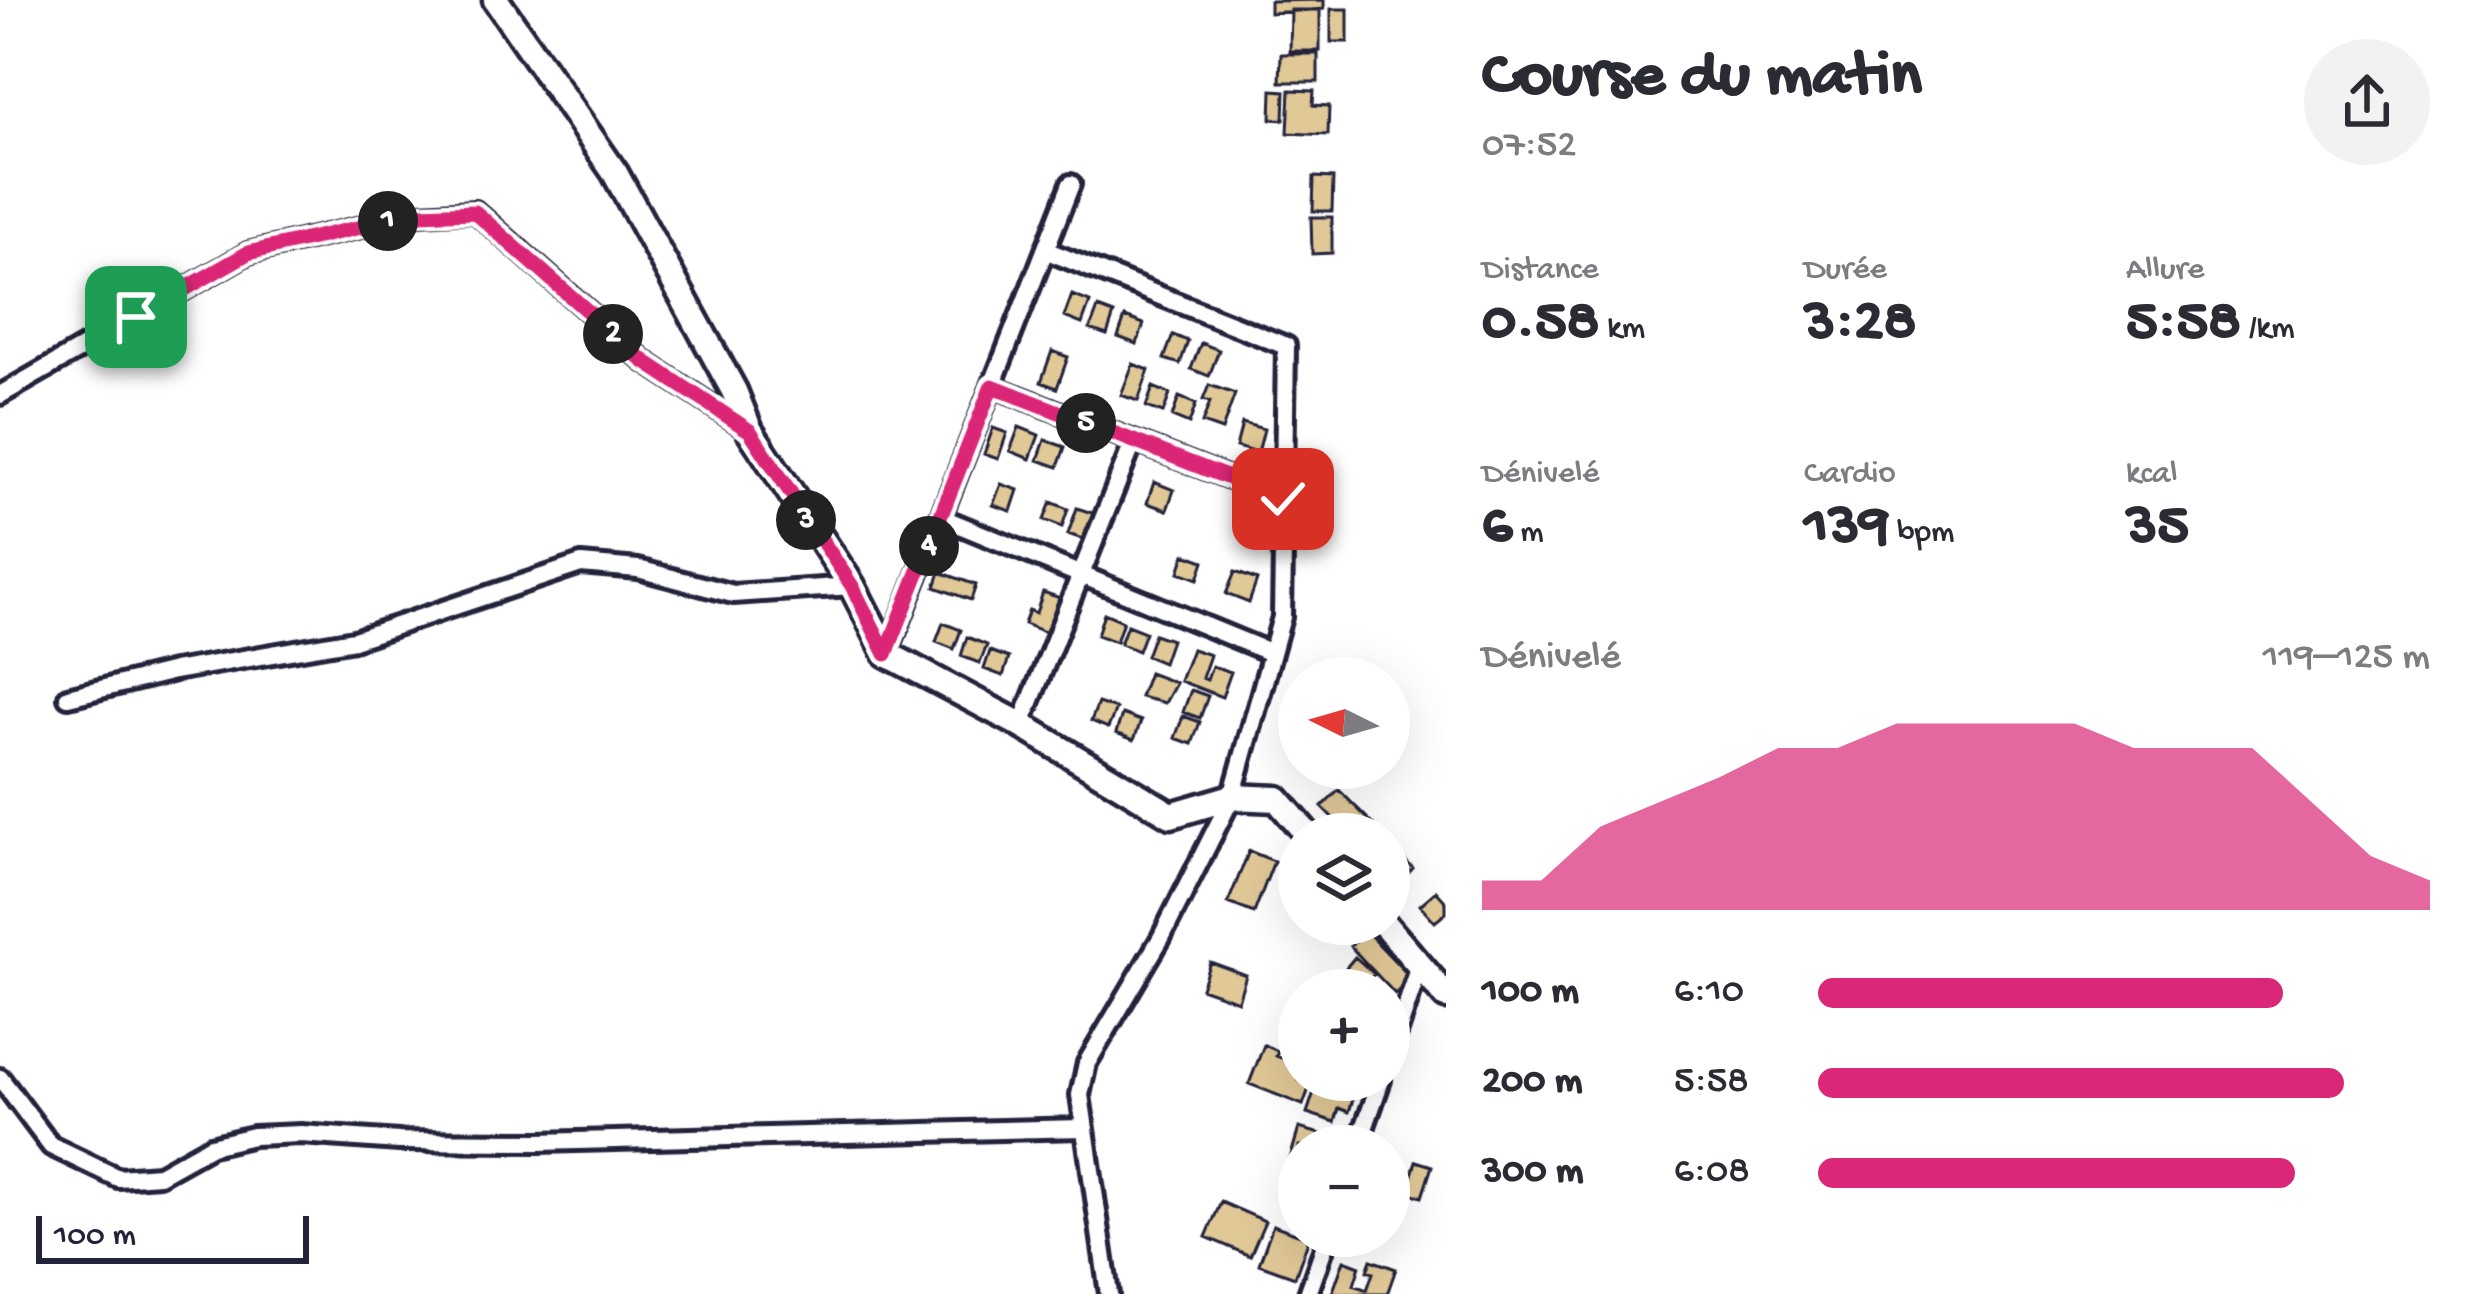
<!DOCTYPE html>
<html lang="fr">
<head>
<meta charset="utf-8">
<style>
	:root { --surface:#fff; --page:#f2f2f3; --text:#2b2b33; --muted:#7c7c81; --accent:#db2777 }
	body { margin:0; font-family:"Gochi Hand",sans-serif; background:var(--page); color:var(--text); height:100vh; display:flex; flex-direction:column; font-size:45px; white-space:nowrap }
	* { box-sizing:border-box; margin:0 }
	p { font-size:39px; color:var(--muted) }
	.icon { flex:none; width:66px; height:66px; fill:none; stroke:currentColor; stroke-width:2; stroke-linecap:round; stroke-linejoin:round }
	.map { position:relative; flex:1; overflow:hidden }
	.details { display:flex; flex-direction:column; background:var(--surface); width:1020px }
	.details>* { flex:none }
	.needle { width:78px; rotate:275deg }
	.tools { position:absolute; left:1278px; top:657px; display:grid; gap:24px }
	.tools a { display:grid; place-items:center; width:132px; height:132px; border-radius:50%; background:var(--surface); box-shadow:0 12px 48px #0002; font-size:60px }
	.scale { position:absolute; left:36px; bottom:30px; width:273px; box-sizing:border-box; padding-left:12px; border:6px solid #22223b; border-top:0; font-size:33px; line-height:42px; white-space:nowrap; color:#22223b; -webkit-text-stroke:9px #fff; paint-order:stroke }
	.pin { position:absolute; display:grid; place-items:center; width:102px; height:102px; color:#fff; margin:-51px; border-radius:24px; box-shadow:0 6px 18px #0006 }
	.km { position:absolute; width:60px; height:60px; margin:-30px; border-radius:50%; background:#222; color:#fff; font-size:33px; line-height:60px; text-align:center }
	.round { display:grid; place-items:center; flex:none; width:126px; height:126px; border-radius:63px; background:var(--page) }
	.summary { display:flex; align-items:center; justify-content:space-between; height:204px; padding:0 36px }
	h1 { font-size:66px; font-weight:800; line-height:90px }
	.metrics { display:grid; grid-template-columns:repeat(3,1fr); gap:18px; height:204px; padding:12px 36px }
	.metrics div { display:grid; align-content:center }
	.metrics b { font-size:60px; font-weight:800 }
	.metrics small { font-size:33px; font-weight:400 }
	.metrics p { font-size:33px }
	.chart { height:336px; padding:24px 36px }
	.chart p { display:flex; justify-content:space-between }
	.chart svg { width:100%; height:216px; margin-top:12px; fill:var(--accent); opacity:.7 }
	ul { padding:0 36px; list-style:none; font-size:39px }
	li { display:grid; grid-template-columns:192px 144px 1fr; align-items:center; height:90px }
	li i { height:30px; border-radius:15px; background:var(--accent) }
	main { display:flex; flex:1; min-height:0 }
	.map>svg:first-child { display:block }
</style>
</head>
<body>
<main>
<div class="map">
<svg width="1446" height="1294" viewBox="0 0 1446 1294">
	<rect width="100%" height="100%" fill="#fff"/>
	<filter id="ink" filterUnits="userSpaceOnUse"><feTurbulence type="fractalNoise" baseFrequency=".00833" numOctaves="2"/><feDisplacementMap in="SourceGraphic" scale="24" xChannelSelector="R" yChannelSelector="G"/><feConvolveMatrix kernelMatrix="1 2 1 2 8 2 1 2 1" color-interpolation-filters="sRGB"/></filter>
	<g filter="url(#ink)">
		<!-- building -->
		<path fill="#e1c897" stroke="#22223b" stroke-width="3" d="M 1324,0 L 1324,9 L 1270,13 L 1270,1 Z
			M 1331,9 L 1348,9 L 1348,42 L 1331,42 Z
			M 1291,10 L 1320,10 L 1320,51 L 1290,51 Z
			M 1281,54 L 1318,54 L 1318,82 L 1280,82 Z
			M 1272,90 L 1285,91 L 1284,120 L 1271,119 Z
			M 1290,90 L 1314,91 L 1313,105 L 1329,106 L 1328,135 L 1288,133 Z
			M 1314,177 L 1333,178 L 1332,211 L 1313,211 Z
			M 1311,217 L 1332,217 L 1332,253 L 1312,254 Z
			M 1072,295 L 1090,302 L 1082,324 L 1064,317 Z
			M 1098,308 L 1114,314 L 1107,335 L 1090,329 Z
			M 1125,317 L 1144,324 L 1137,344 L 1118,337 Z
			M 1173,335 L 1188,341 L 1180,364 L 1164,359 Z
			M 1201,343 L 1219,350 L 1209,376 L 1191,369 Z
			M 1052,351 L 1068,357 L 1057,388 L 1041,382 Z
			M 1133,364 L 1149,370 L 1138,401 L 1121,395 Z
			M 1209,385 L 1235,394 L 1222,430 L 1202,423 L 1210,402 L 1203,400 Z
			M 1153,387 L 1170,394 L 1163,413 L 1146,407 Z
			M 1179,397 L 1196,404 L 1189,424 L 1172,417 Z
			M 1242,423 L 1264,429 L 1258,453 L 1236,447 Z
			M 1019,427 L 1039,435 L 1030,459 L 1010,451 Z
			M 993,428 L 1007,433 L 998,459 L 984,454 Z
			M 1045,440 L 1065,447 L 1058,467 L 1038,460 Z
			M 1154,482 L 1174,490 L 1167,510 L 1147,503 Z
			M 1001,484 L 1018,490 L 1011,511 L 993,505 Z
			M 1051,502 L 1068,509 L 1062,527 L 1044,520 Z
			M 1077,508 L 1095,514 L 1085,540 L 1068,534 Z
			M 1185,554 L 1204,561 L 1198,579 L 1179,572 Z
			M 940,572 L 976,585 L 971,600 L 935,587 Z
			M 1235,572 L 1257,580 L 1249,603 L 1226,594 Z
			M 1043,592 L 1060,598 L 1047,633 L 1024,624 L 1029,610 L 1036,613 Z
			M 1104,613 L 1123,621 L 1116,642 L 1097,635 Z
			M 943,623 L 961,630 L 954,649 L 936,642 Z
			M 1127,625 L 1145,632 L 1138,651 L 1120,644 Z
			M 1154,634 L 1171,640 L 1163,663 L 1146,656 Z
			M 967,637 L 987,645 L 980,663 L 961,656 Z
			M 1192,649 L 1210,655 L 1202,678 L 1207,680 L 1212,666 L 1231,672 L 1222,697 L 1180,681 Z
			M 990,651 L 1009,658 L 1003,676 L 984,669 Z
			M 1149,673 L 1176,683 L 1165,703 L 1140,697 Z
			M 1191,690 L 1208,696 L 1200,718 L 1183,712 Z
			M 1098,703 L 1116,709 L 1108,728 L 1091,721 Z
			M 1122,714 L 1141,721 L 1134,740 L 1116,733 Z
			M 1183,716 L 1200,722 L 1192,744 L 1175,738 Z
			M 1339,790 L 1373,824 L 1363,834 L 1349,834 L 1322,807 Z
			M 1249,851 L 1274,861 L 1254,913 L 1228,903 Z
			M 1399,855 L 1413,868 L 1399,884 L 1389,875 L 1389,867 Z
			M 1436,891 L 1446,902 L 1446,913 L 1435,922 L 1420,905 Z
			M 1366,931 L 1411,978 L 1395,994 L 1350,946 Z
			M 1355,957 L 1374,974 L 1362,987 L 1344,970 Z
			M 1210,962 L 1246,975 L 1238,1001 L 1201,988 Z
			M 1264,1045 L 1278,1051 L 1276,1056 L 1299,1065 L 1299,1080 L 1312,1080 L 1303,1105 L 1249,1084 Z
			M 1318,1080 L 1338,1082 L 1336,1090 L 1354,1096 L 1349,1112 L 1339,1108 L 1335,1122 L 1307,1113 Z
			M 1299,1128 L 1324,1135 L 1321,1146 L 1299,1146 L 1299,1165 L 1289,1162 Z
			M 1416,1161 L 1432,1166 L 1422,1197 L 1407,1192 Z
			M 1221,1202 L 1265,1221 L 1250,1256 L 1206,1237 Z
			M 1273,1225 L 1309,1238 L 1295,1277 L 1259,1264 Z
			M 1344,1260 L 1360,1266 L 1354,1285 L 1367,1290 L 1373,1273 L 1367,1271 L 1371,1260 L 1396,1269 L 1387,1294 L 1332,1294 Z"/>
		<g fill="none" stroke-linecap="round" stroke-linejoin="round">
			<!-- street casing -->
			<g stroke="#22223b" stroke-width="26">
				<path id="street" d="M 1045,250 L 1286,346 L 1282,617 L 1232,797 L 1161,938 L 1087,1063 L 1080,1095 L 1109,1294
					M 992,386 L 1283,499
					M 0,395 L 248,253 L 418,214 L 475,211 L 644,361 L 749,430
					M 940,517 L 1269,652
					M 887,654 L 1071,184
					M 68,697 L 174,671 L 354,640 L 581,564 L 638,569 L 733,594 L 852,586
					M 1021,725 L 1134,441
					M 1389,1057 L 1420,966
					M 0,1078 L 51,1146 L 118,1178 L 159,1175 L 211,1146 L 253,1136 L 301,1134 L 399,1141 L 539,1142 L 1082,1128
					M 1358,1146 L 1381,1080
					M 1308,1294 L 1328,1236"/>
			</g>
			<!-- secondary casing -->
			<g stroke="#22223b" stroke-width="33">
				<path id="secondary" d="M 496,0 L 615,173 L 734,391 L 750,431 L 852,586 L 887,654 L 1021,725 L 1171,815 L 1232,797 L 1277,799 L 1307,834
					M 1384,924 L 1446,996"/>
			</g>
			<!-- street -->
			<use href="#street" stroke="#fff" stroke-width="16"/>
			<!-- secondary -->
			<use href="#secondary" stroke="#fff" stroke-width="24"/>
		</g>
	</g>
	<g fill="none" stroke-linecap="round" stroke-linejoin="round" filter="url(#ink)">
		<!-- route casing -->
		<g stroke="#fff" stroke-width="24">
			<path id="route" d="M 136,317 L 248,253 L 418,214 L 475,212 L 644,361 L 750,431 L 852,586 L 886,654 L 992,386 L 1283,499"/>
		</g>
		<!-- route -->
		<use href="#route" stroke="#db2777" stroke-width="15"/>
	</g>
</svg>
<div class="tools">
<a><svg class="needle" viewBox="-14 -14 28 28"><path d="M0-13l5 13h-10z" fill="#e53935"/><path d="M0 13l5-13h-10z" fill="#7c7c81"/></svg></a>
<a><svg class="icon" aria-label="layers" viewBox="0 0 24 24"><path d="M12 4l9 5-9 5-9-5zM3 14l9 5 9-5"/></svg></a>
<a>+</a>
<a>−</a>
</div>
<div class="scale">100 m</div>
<div class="pin" style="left:136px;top:317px;background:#1e9e55"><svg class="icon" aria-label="arrive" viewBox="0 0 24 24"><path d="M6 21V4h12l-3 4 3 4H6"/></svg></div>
<div class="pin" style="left:1283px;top:499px;background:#d93025"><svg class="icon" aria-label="check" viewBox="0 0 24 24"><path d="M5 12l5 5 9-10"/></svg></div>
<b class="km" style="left:388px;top:221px">1</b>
<b class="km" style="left:613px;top:334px">2</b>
<b class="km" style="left:806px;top:520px">3</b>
<b class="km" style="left:929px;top:546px">4</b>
<b class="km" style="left:1086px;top:423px">5</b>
</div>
<section class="details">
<div class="summary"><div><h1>Course du matin</h1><p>07:52</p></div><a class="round"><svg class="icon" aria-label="share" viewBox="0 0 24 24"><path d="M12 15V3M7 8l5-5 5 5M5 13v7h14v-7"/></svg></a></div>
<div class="metrics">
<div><p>Distance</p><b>0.58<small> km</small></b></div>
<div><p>Durée</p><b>3:28</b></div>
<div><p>Allure</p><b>5:58<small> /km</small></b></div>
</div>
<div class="metrics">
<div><p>Dénivelé</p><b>6<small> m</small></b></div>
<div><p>Cardio</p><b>139<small> bpm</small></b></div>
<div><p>kcal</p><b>35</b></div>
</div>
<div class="chart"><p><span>Dénivelé</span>119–125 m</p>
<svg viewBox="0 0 160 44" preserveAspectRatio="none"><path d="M0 44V38L10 38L20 27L30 22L40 17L50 11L60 11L70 6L80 6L90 6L100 6L110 11L120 11L130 11L140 22L150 33L160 38V44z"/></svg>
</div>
<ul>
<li><b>100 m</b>6:10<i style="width:76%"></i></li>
<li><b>200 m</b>5:58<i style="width:86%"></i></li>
<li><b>300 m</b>6:08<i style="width:78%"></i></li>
</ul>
</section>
</main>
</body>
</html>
